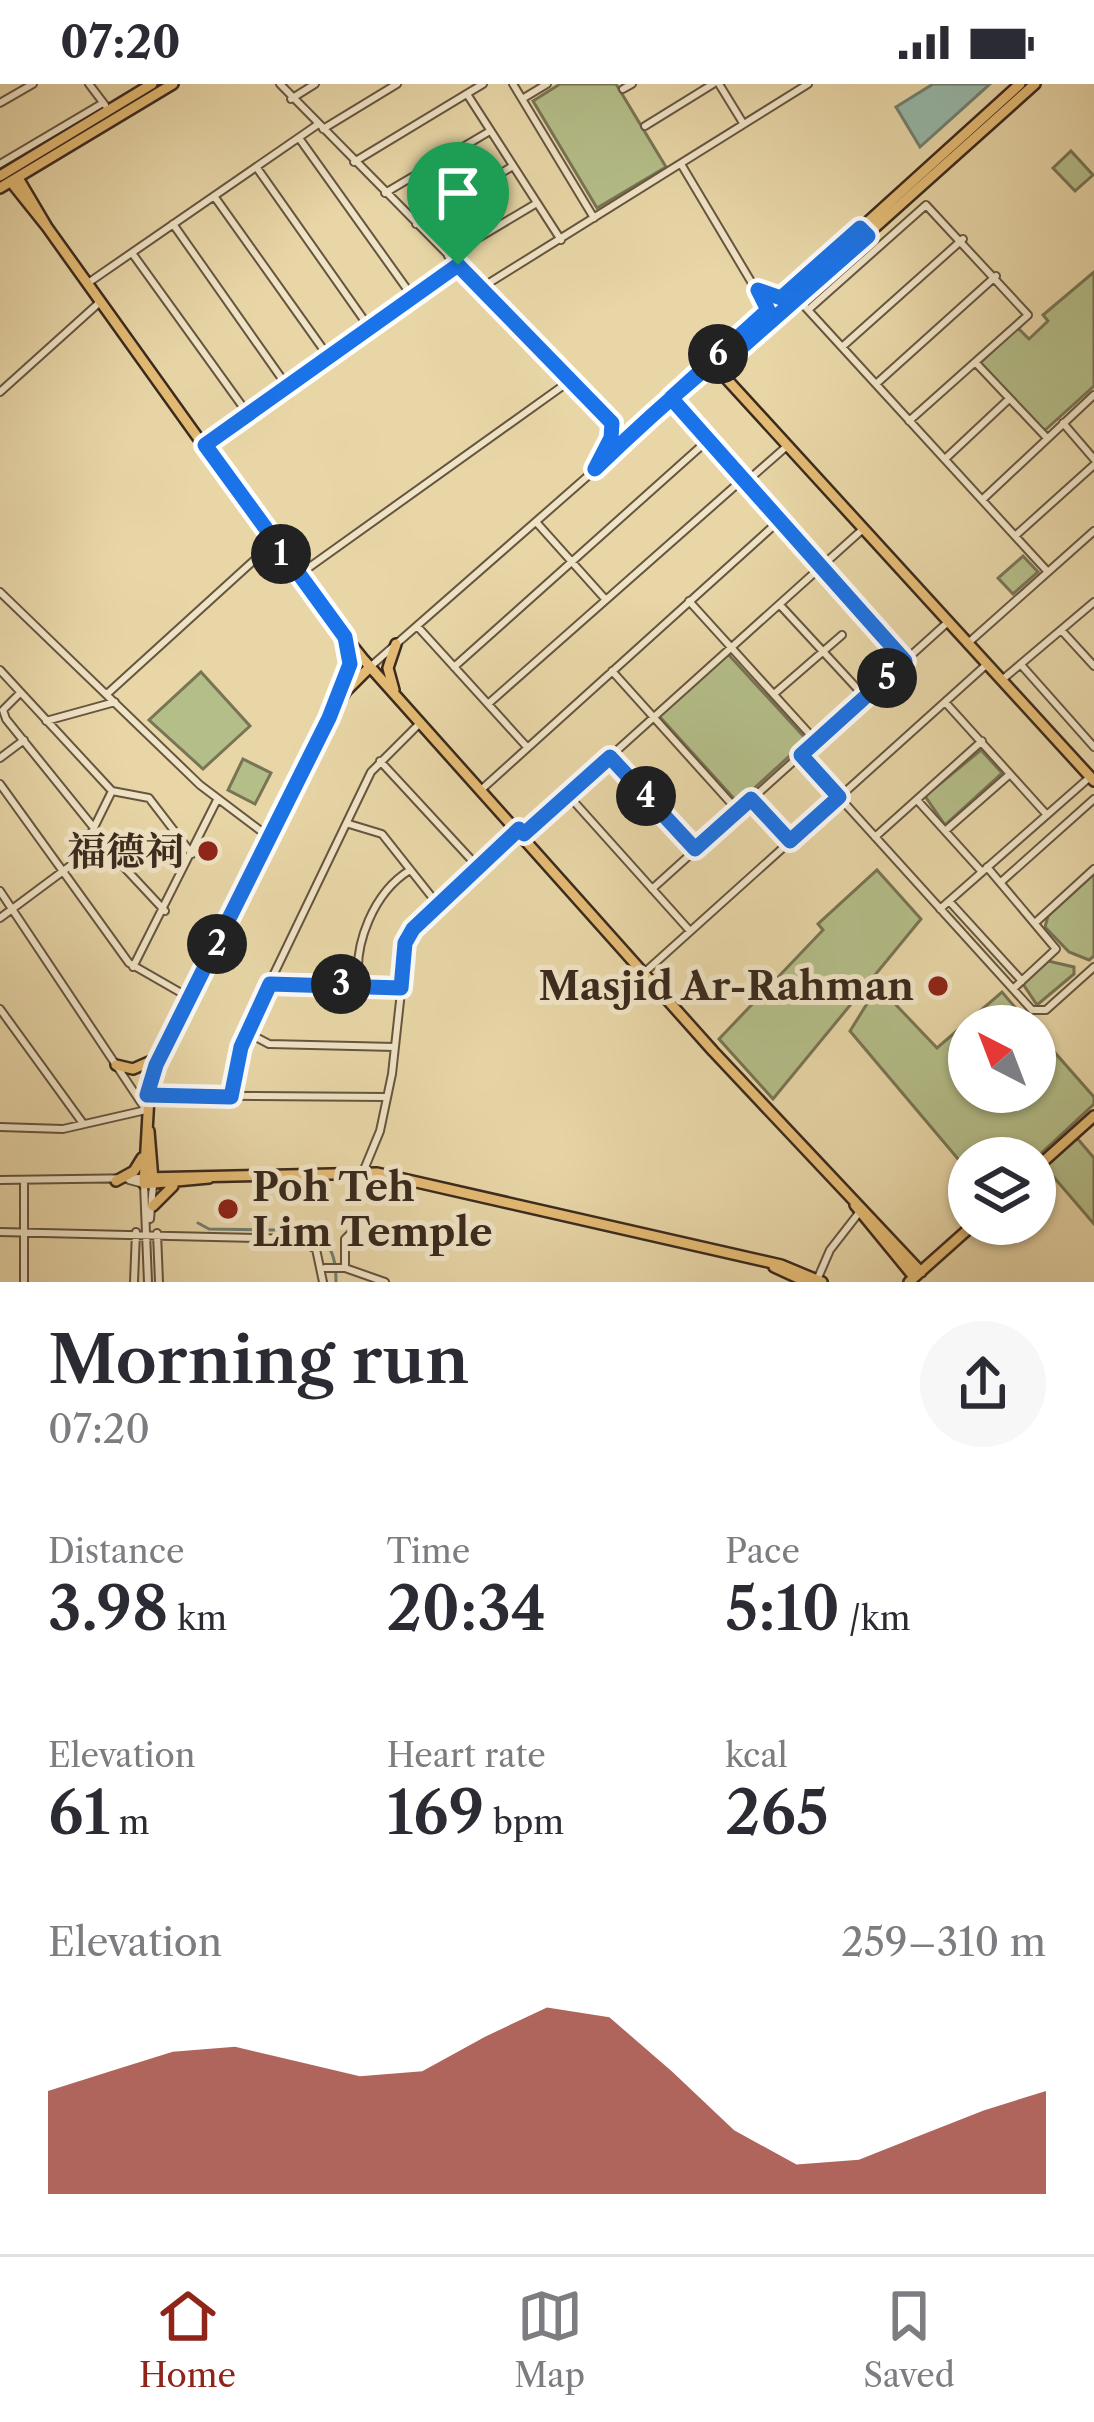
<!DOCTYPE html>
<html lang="en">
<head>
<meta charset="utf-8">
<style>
	:root { --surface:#fff; --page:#f7f7f7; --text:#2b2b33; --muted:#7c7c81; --line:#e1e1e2; --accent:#8f2418 }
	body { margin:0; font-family:"Libre Caslon Text","Noto Serif SC",serif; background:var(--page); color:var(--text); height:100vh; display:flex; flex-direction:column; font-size:45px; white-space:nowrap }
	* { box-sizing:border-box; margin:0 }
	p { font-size:39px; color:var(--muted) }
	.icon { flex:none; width:66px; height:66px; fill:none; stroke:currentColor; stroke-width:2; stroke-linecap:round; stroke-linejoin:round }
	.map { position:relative; height:1198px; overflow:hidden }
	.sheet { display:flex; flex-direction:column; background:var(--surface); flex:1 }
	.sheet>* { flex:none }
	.needle { width:78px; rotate:318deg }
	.buttons { position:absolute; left:948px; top:921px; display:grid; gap:24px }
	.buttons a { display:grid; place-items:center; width:108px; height:108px; border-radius:50%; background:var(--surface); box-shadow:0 3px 9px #0004; font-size:60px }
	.pin { position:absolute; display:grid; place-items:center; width:102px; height:102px; color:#fff; margin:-123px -51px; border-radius:50% 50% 50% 0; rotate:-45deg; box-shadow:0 0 12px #0007 }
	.pin .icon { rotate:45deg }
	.km { position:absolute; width:60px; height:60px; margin:-30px; border-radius:50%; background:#222; color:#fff; font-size:33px; line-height:60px; text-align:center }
	.round { display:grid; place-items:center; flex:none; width:126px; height:126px; border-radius:63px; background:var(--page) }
	.overview { display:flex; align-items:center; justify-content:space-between; height:204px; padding:0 48px }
	h1 { font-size:66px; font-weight:600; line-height:90px }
	.stats { display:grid; grid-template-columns:repeat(3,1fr); gap:18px; height:204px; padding:12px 48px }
	.stats div { display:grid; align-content:center }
	.stats b { font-size:60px; font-weight:600 }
	.stats small { font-size:33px; font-weight:400 }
	.stats p { font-size:33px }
	.chart { height:336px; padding:24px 48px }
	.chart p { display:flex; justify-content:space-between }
	.chart svg { width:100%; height:216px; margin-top:12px; fill:var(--accent); opacity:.7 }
	.status { display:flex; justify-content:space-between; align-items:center; height:84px; padding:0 60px; background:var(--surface); direction:ltr }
	.status svg { height:33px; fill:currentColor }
	.tab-bar { display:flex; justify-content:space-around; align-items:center; height:168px; border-top:3px solid var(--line); background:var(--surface); font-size:33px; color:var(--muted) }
	.tab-bar a { display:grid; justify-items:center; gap:6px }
	.tab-bar .active { color:var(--accent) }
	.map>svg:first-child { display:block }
</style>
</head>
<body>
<div class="status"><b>07:20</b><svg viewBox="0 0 49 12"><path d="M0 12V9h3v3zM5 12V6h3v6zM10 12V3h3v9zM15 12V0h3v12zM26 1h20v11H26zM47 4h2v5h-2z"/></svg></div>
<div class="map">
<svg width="1094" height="1198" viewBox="0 0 1094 1198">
	<rect width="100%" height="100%" fill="#e8d6a7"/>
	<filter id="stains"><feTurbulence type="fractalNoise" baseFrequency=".00167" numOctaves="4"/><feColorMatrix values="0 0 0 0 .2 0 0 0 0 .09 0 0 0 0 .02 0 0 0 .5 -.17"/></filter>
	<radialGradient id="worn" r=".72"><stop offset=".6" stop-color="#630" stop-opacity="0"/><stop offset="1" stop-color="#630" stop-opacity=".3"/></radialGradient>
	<!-- green -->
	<path fill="#b4be89" stroke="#787454" stroke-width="3" d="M 560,0 L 616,0 L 666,83 L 597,124 L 533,17 Z
		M 1071,67 L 1093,91 L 1075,107 L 1053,84 Z
		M 1094,188 L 1094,302 L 1043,348 L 979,280 L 1018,244 L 1029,255 L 1048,237 L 1043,231 Z
		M 1023,472 L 1038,488 L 1013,510 L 998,494 Z
		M 728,570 L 807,656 L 738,719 L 659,632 Z
		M 201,588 L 250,642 L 203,685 L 149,636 Z
		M 981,666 L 1002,689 L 945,741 L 925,712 Z
		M 243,675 L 271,689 L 255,720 L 228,706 Z
		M 877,786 L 921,835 L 773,1015 L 719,955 L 823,846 L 818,840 Z
		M 1094,790 L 1094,872 L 1089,876 L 1069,868 L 1045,843 L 1048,832 Z
		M 1048,877 L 1074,883 L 1074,890 L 1037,921 L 1023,900 Z
		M 878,902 L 937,964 L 1002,908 L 1031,942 L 969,942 L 969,1008 L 1035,1008 L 1035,946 L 1094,1013 L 1094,1020 L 1035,1075 L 969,1074 L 969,1088 L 850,947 Z
		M 1077,1054 L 1094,1074 L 1094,1140 L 1045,1083 Z"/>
	<!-- water -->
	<path fill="#97b9aa" stroke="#728072" stroke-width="3" d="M 933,0 L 990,0 L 920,63 L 896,23 Z"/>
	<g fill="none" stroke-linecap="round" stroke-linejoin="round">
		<!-- stream -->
		<path stroke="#728072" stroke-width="3" d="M 198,1139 L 209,1145 L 274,1146
			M 278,1147 L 286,1146
			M 292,1147 L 302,1148
			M 306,1149 C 332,1157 336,1172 336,1198"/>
		<!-- minor casing -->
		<g stroke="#665540" stroke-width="10">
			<path id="minor" d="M 89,0 L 105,21
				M 280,0 L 608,333 L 614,345 L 589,391 L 370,583
				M 513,0 L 594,134
				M 719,0 L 743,39
				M 623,5 L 632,0
				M 467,10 L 561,156
				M 291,15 L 315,0
				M 522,15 L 547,0
				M 0,19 L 33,0
				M 645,42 L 713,0
				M 323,45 L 397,0
				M 299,54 L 412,212
				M 354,78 L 483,0
				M 0,80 L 103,19
				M 681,80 L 768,226
				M 257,84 L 369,243
				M 385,109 L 490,47
				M 214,112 L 328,272
				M 173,140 L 287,302
				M 416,140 L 513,82
				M 132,169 L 248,330
				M 448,172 L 537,119
				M 88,199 L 317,41
				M 481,204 L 808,0
				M 797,214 L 1048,488
				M 808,226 L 926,121 L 1028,231 L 909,337
				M 842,263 L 963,155
				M 976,279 L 1047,354
				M 876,300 L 996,192
				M 0,308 L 100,218
				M 671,314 L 905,577
				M 1063,339 L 1094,375
				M 205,361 L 457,182
				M 945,375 L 1009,315
				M 602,378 L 712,279
				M 746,398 L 787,362
				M 983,415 L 1094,311
				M 537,439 L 606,516
				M 1015,452 L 1094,381
				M 297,492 L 571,296
				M 0,508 L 200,701 L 269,753
				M 689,517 L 816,657
				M 780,521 L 865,613
				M 417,542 L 527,663
				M 1062,547 L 1094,582
				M 967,560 L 1094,447
				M 454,583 L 708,356
				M 1023,583 L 1094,663
				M 0,586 L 112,707 L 149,714 L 192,770
				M 612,587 L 738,727
				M 1003,595 L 1094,518
				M 20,609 L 3,626 L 6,635 L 94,744
				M 107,610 L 273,459
				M 774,610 L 842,551
				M 945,618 L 1047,731
				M 488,620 L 743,395
				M 46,637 L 115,618
				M 801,671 L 1032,926 L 1046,926 L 1094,883
				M 610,673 L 695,765
				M 0,674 L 24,656
				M 380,677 L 479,784
				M 0,700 L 129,879 L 190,914
				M 482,705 L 780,436
				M 568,711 L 690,847
				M 751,715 L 790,756
				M 917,716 L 982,788
				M 349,740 L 382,750 L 439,822
				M 945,747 L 1010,690
				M 524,750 L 863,445
				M 875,753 L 982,657
				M 89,756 L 123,782 L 165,827
				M 987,783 L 1056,865 L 1013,905
				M 1001,798 L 1094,715
				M 652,805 L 948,538
				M 0,807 L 146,1026 L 63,1045 L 0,1043
				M 949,817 L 1022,897
				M 940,825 L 1090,693
				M 0,834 L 78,776 L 112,707
				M 1036,838 L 1094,785
				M 133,883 L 217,716
				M 645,888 L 986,581
				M 270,900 L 401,903
				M 359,900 C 353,860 374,808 410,786
				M 0,925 L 82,1038
				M 246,948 L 269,960 L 395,963
				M 150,1011 L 386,1013
				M 231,1013 L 246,948 L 371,688 L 421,638
				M 363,1088 L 380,1047 L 392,990 L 407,853 L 517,748
				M 0,1096 L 144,1094
				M 24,1096 L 24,1198
				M 129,1096 L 144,1100 L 148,1198
				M 150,1135 L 153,1101
				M 0,1148 L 296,1155 L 316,1165 L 323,1198
				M 157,1149 L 159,1198
				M 325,1184 L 345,1184 L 385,1198
				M 345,1184 L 345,1155 L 352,1148
				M 817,1196 L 830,1166 L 858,1130
				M 134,1198 L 136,1148"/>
		</g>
		<!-- major casing -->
		<g stroke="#3b2a1e" stroke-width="14">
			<path id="major" d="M 1020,0 L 712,279 L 1094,697
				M 0,92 L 152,0
				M 18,94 L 47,143 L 297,492 L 364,576 L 713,967 L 921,1188
				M 11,98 L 47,143
				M 0,104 L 173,0
				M 717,285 L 1035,0
				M 394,606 L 388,584 L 396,560
				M 339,610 L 350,580 L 346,558
				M 116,981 L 133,985 L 156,975
				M 149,1047 L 153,1096
				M 1035,1085 L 1094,1032
				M 144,1094 L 377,1089 L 781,1181 L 822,1198
				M 209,1094 L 144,1100 L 150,995 L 316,656 L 346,607 L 370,583
				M 116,1097 L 134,1087 L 142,1074
				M 855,1121 L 914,1193
				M 153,1122 L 173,1102
				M 774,1183 L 807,1198
				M 909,1198 L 974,1140"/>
		</g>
		<!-- minor -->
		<use href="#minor" stroke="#f0e4c6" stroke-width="6"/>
		<!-- major -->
		<use href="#major" stroke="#e4bb74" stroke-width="9"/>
	</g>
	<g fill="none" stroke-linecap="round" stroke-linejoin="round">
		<!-- route casing -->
		<g stroke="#fff" stroke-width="24">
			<path id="route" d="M 458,181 L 205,361 L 345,553 L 350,580 L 329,634 L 156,981 L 147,1011 L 231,1013 L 241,963 L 270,900 L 401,904 L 405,859 L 413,845 L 519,745 L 524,750 L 610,673 L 695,765 L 751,715 L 790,757 L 839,713 L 801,671 L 905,577 L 671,314 L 768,226 L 758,206 L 781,214 L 860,144 L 868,152 L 717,285 L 712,279 C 672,313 633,348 595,385 L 611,354 L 612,339 L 458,181"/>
		</g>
		<!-- route -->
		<use href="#route" stroke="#1a73e8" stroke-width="15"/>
	</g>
	<!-- markers -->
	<g fill="#8f2418" stroke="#f0e4c6" stroke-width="4.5">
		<circle cx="208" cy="767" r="12"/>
		<circle cx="938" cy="902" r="12"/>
		<circle cx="228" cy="1125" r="12"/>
	</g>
	<g text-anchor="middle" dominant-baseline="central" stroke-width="10" stroke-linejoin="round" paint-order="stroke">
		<!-- poi labels -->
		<g font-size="39" font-weight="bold" fill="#3b2a1e" stroke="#f0e4c6" text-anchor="end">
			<text x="184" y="767">福德祠</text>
			<text x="914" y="902">Masjid Ar-Rahman</text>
			<text x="252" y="1103" text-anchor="start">Poh Teh<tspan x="252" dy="45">Lim Temple</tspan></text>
		</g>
	</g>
	<rect width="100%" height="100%" filter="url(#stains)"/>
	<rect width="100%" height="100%" fill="url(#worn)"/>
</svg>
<div class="buttons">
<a><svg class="needle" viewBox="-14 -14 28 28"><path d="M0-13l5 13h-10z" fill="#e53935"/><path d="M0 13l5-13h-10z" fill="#7c7c81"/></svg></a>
<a><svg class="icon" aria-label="layers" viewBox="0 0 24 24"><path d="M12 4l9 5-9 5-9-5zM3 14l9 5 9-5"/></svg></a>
</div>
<div class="pin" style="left:458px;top:181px;background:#1e9e55"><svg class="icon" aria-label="arrive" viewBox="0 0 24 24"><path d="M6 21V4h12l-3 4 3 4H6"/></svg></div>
<b class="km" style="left:281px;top:470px">1</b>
<b class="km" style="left:217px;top:860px">2</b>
<b class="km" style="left:341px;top:900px">3</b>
<b class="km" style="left:646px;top:712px">4</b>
<b class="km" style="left:887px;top:594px">5</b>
<b class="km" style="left:718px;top:270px">6</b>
</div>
<section class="sheet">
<div class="overview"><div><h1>Morning run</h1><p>07:20</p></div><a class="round"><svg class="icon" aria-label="share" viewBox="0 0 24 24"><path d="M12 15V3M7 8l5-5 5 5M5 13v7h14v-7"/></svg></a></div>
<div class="stats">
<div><p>Distance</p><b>3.98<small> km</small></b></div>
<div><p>Time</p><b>20:34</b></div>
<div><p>Pace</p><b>5:10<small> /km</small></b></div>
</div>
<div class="stats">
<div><p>Elevation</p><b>61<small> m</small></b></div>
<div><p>Heart rate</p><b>169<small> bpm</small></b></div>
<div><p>kcal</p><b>265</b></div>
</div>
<div class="chart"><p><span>Elevation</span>259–310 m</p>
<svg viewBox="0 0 160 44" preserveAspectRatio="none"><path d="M0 44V23L10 19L20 15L30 14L40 17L50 20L60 19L70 12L80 6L90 8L100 19L110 31L120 38L130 37L140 32L150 27L160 23V44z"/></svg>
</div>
</section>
<nav class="tab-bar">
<a class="active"><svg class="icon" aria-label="home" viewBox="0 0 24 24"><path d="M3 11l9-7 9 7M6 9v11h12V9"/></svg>Home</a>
<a><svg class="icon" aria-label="map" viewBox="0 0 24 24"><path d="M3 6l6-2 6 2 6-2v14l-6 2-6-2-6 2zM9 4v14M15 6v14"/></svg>Map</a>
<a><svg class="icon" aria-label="saved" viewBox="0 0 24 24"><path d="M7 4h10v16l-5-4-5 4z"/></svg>Saved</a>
</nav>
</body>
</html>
